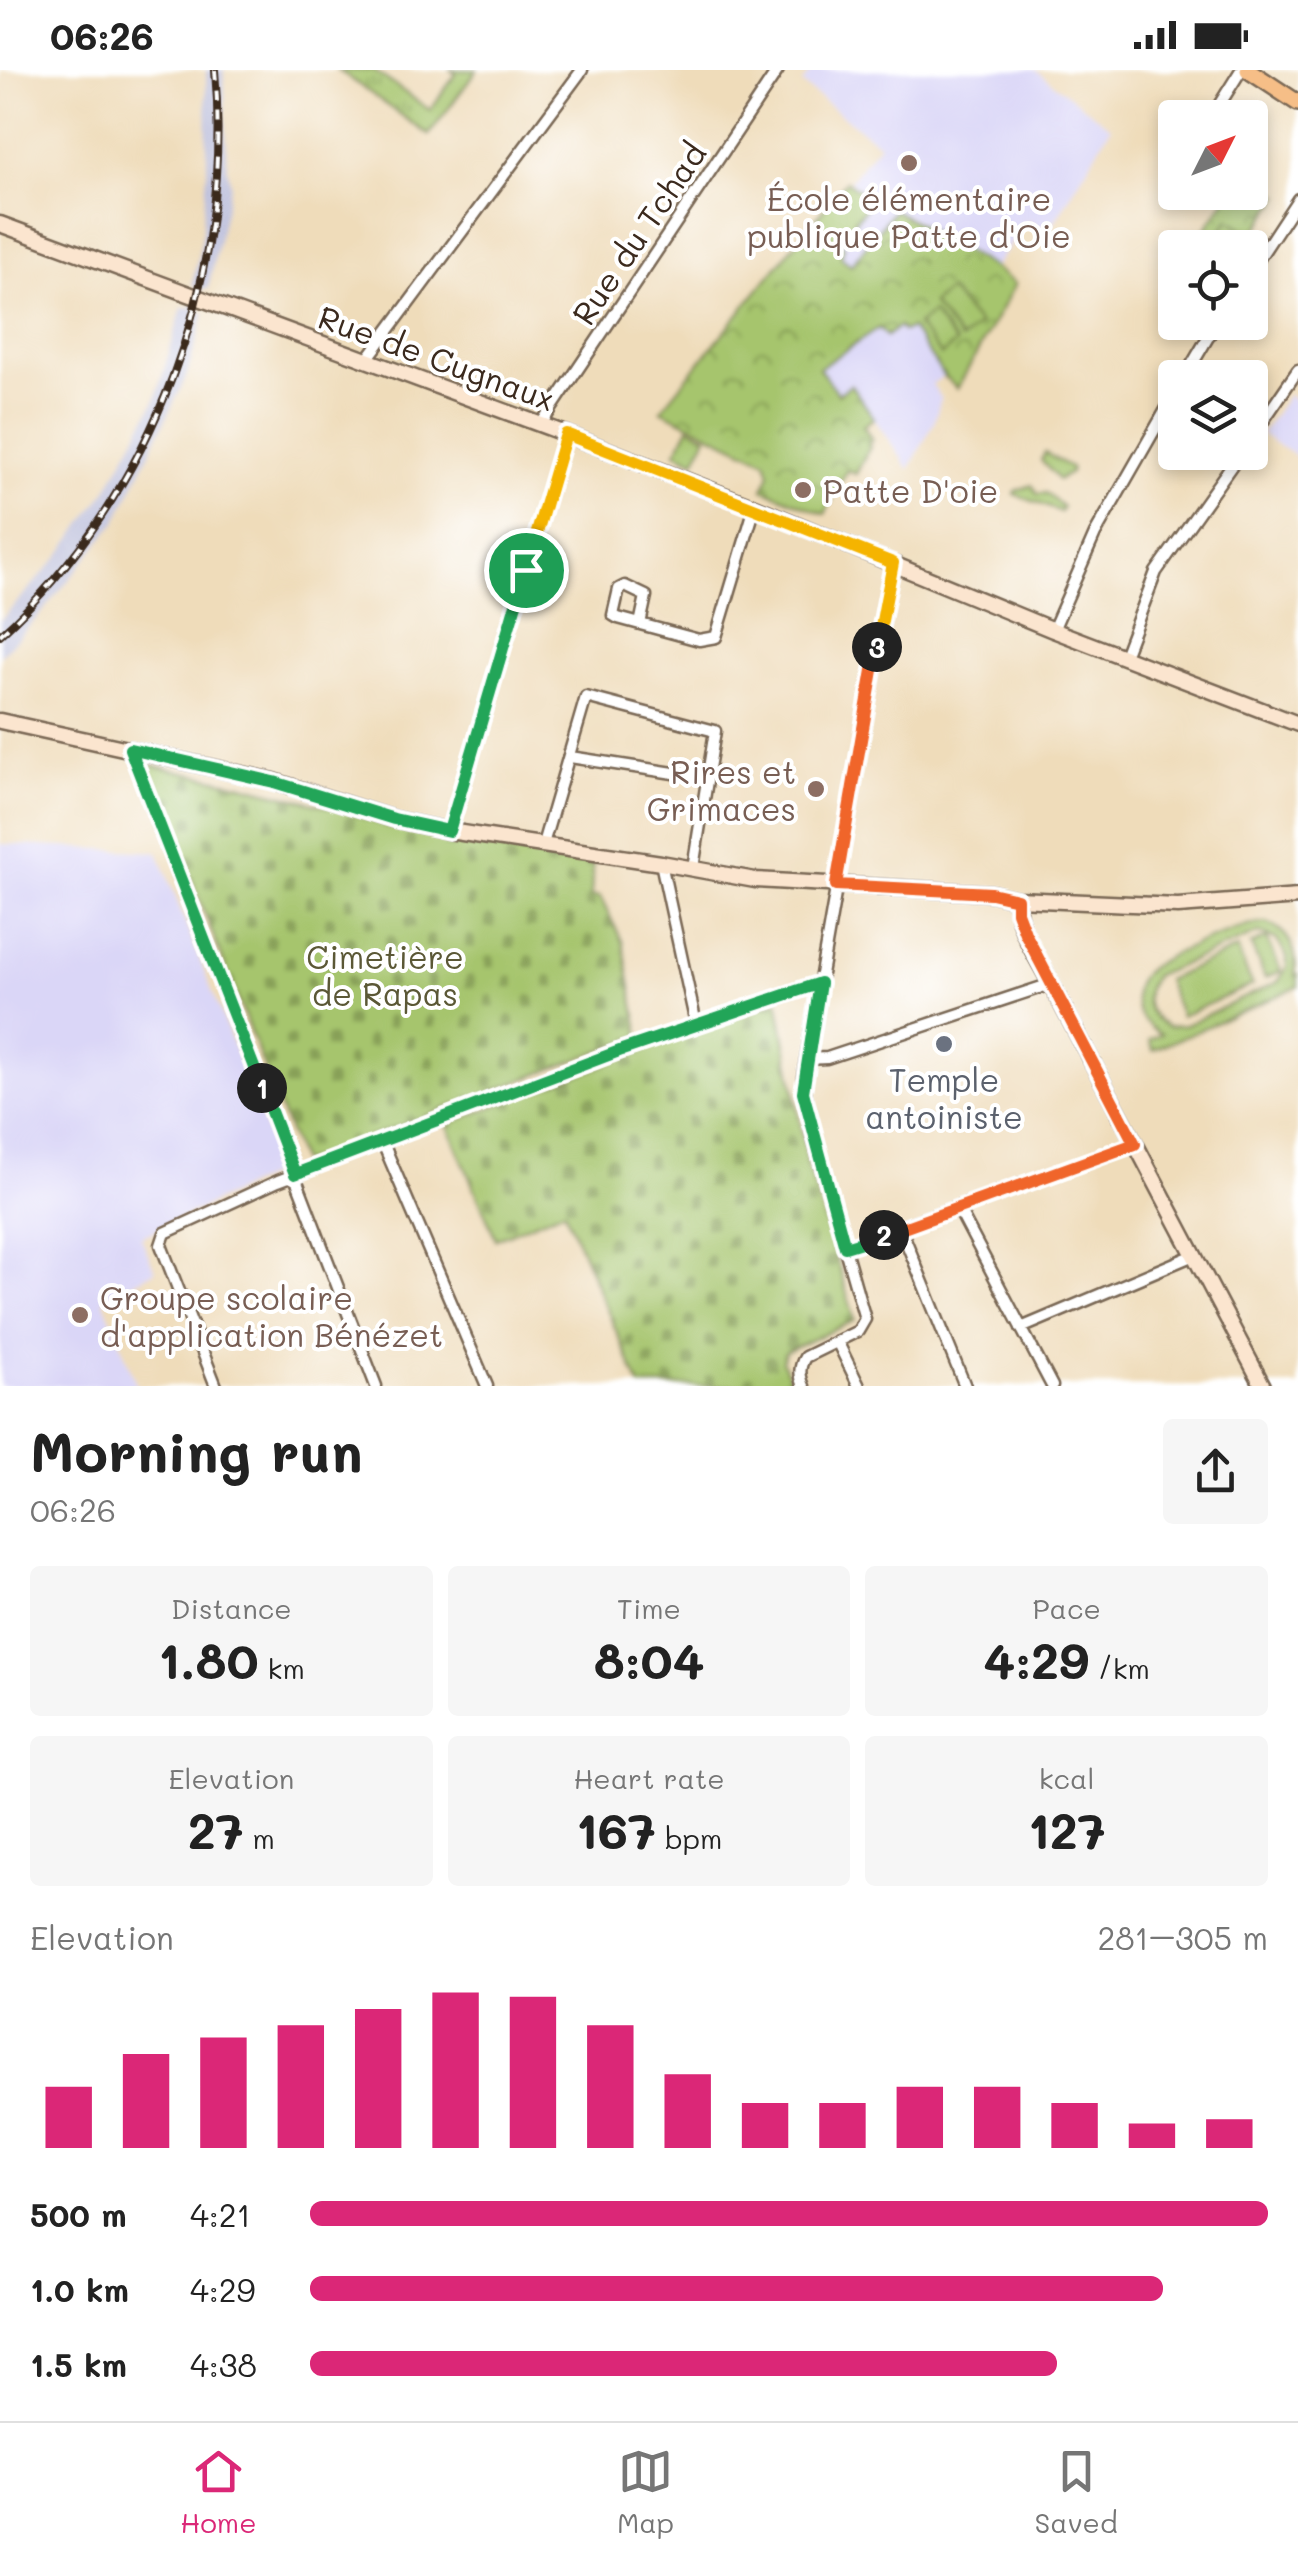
<!DOCTYPE html>
<html lang="en">
<head>
<meta charset="utf-8">
<style>
	:root { --surface:#fff; --page:#f6f6f6; --text:#222; --muted:#767676; --line:#e0e0e0; --accent:#db2777 }
	body { margin:0; font-family:Mali,sans-serif; background:var(--page); color:var(--text); height:100vh; display:flex; flex-direction:column; font-size:38px; white-space:nowrap }
	* { box-sizing:border-box; margin:0 }
	p { font-size:32px; color:var(--muted) }
	.icon { flex:none; width:55px; height:55px; fill:none; stroke:currentColor; stroke-width:2; stroke-linecap:round; stroke-linejoin:round }
	.map { position:relative; height:1316px; overflow:hidden }
	.side { display:flex; flex-direction:column; background:var(--surface); flex:1 }
	.side>* { flex:none }
	.needle { width:65px; rotate:48deg }
	.buttons { position:absolute; left:1158px; top:30px; display:grid; gap:20px }
	.buttons a { display:grid; place-items:center; width:110px; height:110px; border-radius:10px; background:var(--surface); box-shadow:0 5px 15px #0003; font-size:50px }
	.pin { position:absolute; display:grid; place-items:center; width:85px; height:85px; color:#fff; margin:-42px; border:5px solid #fff; border-radius:50%; box-shadow:0 2px 10px #0007 }
	.km { position:absolute; width:50px; height:50px; margin:-25px; border-radius:50%; background:#222; color:#fff; font-size:28px; line-height:50px; text-align:center }
	.round { display:grid; place-items:center; flex:none; width:105px; height:105px; border-radius:10px; background:var(--page) }
	.head { display:flex; align-items:center; justify-content:space-between; height:170px; padding:0 30px }
	h1 { font-size:55px; font-weight:700; line-height:75px }
	.stats { display:grid; grid-template-columns:repeat(3,1fr); gap:15px; height:170px; padding:10px 30px }
	.stats div { display:grid; align-content:center; border-radius:10px; background:var(--page); text-align:center }
	.stats b { font-size:50px; font-weight:700 }
	.stats small { font-size:28px; font-weight:400 }
	.stats p { font-size:28px }
	.chart { height:280px; padding:20px 30px }
	.chart p { display:flex; justify-content:space-between }
	.chart svg { width:100%; height:180px; margin-top:10px; stroke:var(--accent); stroke-width:6 }
	ul { padding:0 30px; list-style:none; font-size:32px }
	li { display:grid; grid-template-columns:160px 120px 1fr; align-items:center; height:75px }
	li i { height:25px; border-radius:12px; background:var(--accent) }
	.status { display:flex; justify-content:space-between; align-items:center; height:70px; padding:0 50px; background:var(--surface); direction:ltr }
	.status svg { height:28px; fill:currentColor }
	.tabs { display:flex; justify-content:space-around; align-items:center; height:140px; border-top:2px solid var(--line); background:var(--surface); font-size:28px; color:var(--muted) }
	.tabs a { display:grid; justify-items:center; gap:5px }
	.tabs .on { color:var(--accent) }
	.map>svg:first-child { display:block }
</style>
</head>
<body>
<div class="status"><b>06:26</b><svg viewBox="0 0 49 12"><path d="M0 12V9h3v3zM5 12V6h3v6zM10 12V3h3v9zM15 12V0h3v12zM26 1h20v11H26zM47 4h2v5h-2z"/></svg></div>
<div class="map">
<svg width="1298" height="1316" viewBox="0 0 1298 1316">
	<defs>
		<pattern id="grass-tufts" width="24" height="20" patternUnits="userSpaceOnUse" patternTransform="scale(2.5)"><rect width="24" height="20" fill="#a6c56d"/><path d="M3 7l-1-3M5 7V3M7 7l1-3M15 17l-1-3M17 17v-4M19 17l1-3" fill="none" stroke="#88a059"/></pattern>
		<pattern id="cemetery-stones" width="16" height="16" patternUnits="userSpaceOnUse" patternTransform="scale(2.5)"><rect width="16" height="16" fill="#a6c56d"/><path d="M2 7V4a2 2 0 0 1 4 0v3zM10 15v-3a2 2 0 0 1 4 0v3z" fill="#88a059"/></pattern>
		<pattern id="park-crowns" width="20" height="18" patternUnits="userSpaceOnUse" patternTransform="scale(2.5)"><rect width="20" height="18" fill="#a6c56d"/><path d="M2 6a3 3 0 1 1 6 0M12 15a3 3 0 1 1 6 0" fill="none" stroke="#88a059"/></pattern>
	</defs>
	<rect width="100%" height="100%" fill="#fff"/>
	<filter id="ink" filterUnits="userSpaceOnUse"><feTurbulence type="fractalNoise" baseFrequency=".01" numOctaves="2"/><feDisplacementMap in="SourceGraphic" scale="20" xChannelSelector="R" yChannelSelector="G"/><feConvolveMatrix kernelMatrix="1 2 1 2 8 2 1 2 1" color-interpolation-filters="sRGB"/></filter>
	<filter id="wash" filterUnits="userSpaceOnUse"><feTurbulence type="fractalNoise" baseFrequency=".0048" numOctaves="4" result="noise"/><feDisplacementMap in="SourceGraphic" scale="40" xChannelSelector="R" yChannelSelector="G"/><feGaussianBlur stdDeviation="2.25" result="paint"/><feColorMatrix in="noise" values="0 0 0 0 0 0 0 0 0 0 0 0 0 0 0 0 0 1.4 0 .05"/><feComposite in="paint" operator="in"/></filter>
	<g filter="url(#wash)">
		<rect width="100%" height="100%" fill="#efdcba"/>
		<!-- built -->
		<path fill="#dad6f7" d="M 812,0 L 1035,0 L 1111,57 L 1048,163 L 1027,150 L 994,198 L 906,145 L 852,196 L 841,187 L 838,171 L 872,130 L 850,111 L 879,74 L 802,14 Z
			M 880,257 L 911,258 L 944,306 L 932,314 L 941,328 L 934,353 L 909,399 L 851,315 L 838,324 L 819,298 Z
			M 1288,325 L 1298,332 L 1298,388 L 1261,364 Z
			M 0,774 L 158,782 L 279,1094 L 275,1103 L 141,1167 L 155,1201 L 103,1229 L 137,1316 L 0,1316 Z"/>
		<!-- railway -->
		<path fill="#c0c2dd" d="M 206,0 L 224,0 L 227,97 L 231,114 L 208,219 L 202,218 L 198,240 L 205,243 L 186,307 L 117,451 L 41,544 L 0,586 L 0,551 L 60,485 L 106,421 L 155,331 L 182,238 L 191,238 L 197,217 L 192,215 L 201,172 L 207,102 Z"/>
		<!-- grass -->
		<path fill="url(#grass-tufts)" stroke="#707846" stroke-width="2.5" d="M 338,0 L 373,0 L 430,40 L 456,4 L 451,0 L 477,0 L 429,65 Z"/>
		<!-- cemetery -->
		<path fill="url(#cemetery-stones)" stroke="#707846" stroke-width="2.5" d="M 147,694 L 239,714 L 346,741 L 382,754 L 450,769 L 593,792 L 591,826 L 600,827 L 623,873 L 640,966 L 301,1093 Z
			M 778,930 L 808,1096 L 855,1250 L 785,1282 L 782,1291 L 793,1316 L 640,1316 L 564,1140 L 496,1169 L 447,1054 Z"/>
		<!-- park -->
		<path fill="url(#park-crowns)" stroke="#707846" stroke-width="2.5" d="M 1250,105 L 1280,126 L 1245,177 L 1193,178 L 1230,123 L 1250,122 Z
			M 846,111 L 872,130 L 839,171 L 844,176 L 841,187 L 851,195 L 894,140 L 994,198 L 1015,214 L 957,319 L 944,306 L 911,258 L 903,262 L 899,257 L 886,266 L 879,258 L 819,298 L 838,324 L 851,315 L 874,348 L 863,356 L 872,370 L 868,373 L 870,376 L 856,404 L 847,400 L 825,444 L 763,419 L 770,403 L 766,391 L 661,340 Z
			M 689,357 L 707,366 L 695,391 L 676,382 Z
			M 1045,383 L 1071,398 L 1070,403 L 1058,410 L 1041,390 Z
			M 1032,415 L 1037,424 L 1046,423 L 1063,437 L 1060,442 L 1014,424 L 1015,421 Z"/>
		<!-- pitch -->
		<path fill="#a6c56d" stroke="#707846" stroke-width="2.5" fill-rule="evenodd" d="M 1229,149 L 1250,163 L 1240,177 L 1210,177 Z
			M 949,220 L 979,255 L 961,270 L 932,234 Z
			M 932,243 L 956,273 L 941,285 L 917,255 Z
			M 1267,853 C 1290,862 1298,881 1295,906 L 1298,905 L 1298,917 L 1153,980 L 1149,970 L 1161,964 C 1136,952 1124,919 1148,899 C 1165,885 1245,852 1267,853 ZM 1259,863 L 1276,869 L 1287,886 L 1287,897 L 1278,912 L 1185,955 L 1168,957 C 1146,945 1139,927 1155,906 Z
			M 1267,868 L 1281,901 L 1265,908 L 1251,875 Z
			M 1237,879 L 1252,915 L 1181,946 L 1166,910 Z"/>
	</g>
	<g filter="url(#ink)">
		<g fill="none" stroke-linecap="round" stroke-linejoin="round">
			<!-- street casing -->
			<g stroke="#7a6855" stroke-width="15">
				<path id="street" d="M 1211,48 L 1241,0
					M 1250,202 L 1298,129
					M 368,288 L 582,0
					M 1184,308 L 1217,252
					M 541,354 L 778,0
					M 1250,370 L 1298,300
					M 640,554 L 646,526 L 625,516 L 619,519 L 613,545 L 618,548 L 699,570 L 716,567 L 755,437
					M 1053,560 L 1095,464 L 1175,324
					M 1124,586 L 1156,502 L 1241,382
					M 130,679 L 376,1316
					M 570,687 L 706,708
					M 449,761 L 566,364
					M 543,774 L 586,627 L 715,661 L 693,798
					M 661,793 L 696,954
					M 806,989 L 827,988 L 1051,914
					M 382,1071 L 487,1316
					M 958,1138 L 1052,1316
					M 901,1159 L 965,1316
					M 845,1177 L 1135,1074
					M 1021,1258 L 1194,1185
					M 837,1271 L 859,1316
					M 216,1316 L 161,1175 L 165,1163 L 278,1111 L 622,980 L 820,913
					M 804,1316 C 799,1305 799,1297 805,1287 L 858,1261 L 865,1249 L 811,1060 L 803,1007 L 893,493"/>
			</g>
			<!-- secondary casing -->
			<g stroke="#7a6855" stroke-width="19">
				<path id="secondary" d="M 0,154 L 566,364 L 755,437 L 1053,560 L 1298,654
					M 0,651 L 274,711 L 394,749 L 449,761 L 661,793 L 755,810 L 991,823 L 1017,829 L 1178,836 L 1298,827
					M 1017,829 C 1016,858 1038,888 1051,914 L 1263,1316"/>
			</g>
			<!-- primary casing -->
			<g stroke="#7a6855" stroke-width="20">
				<path id="primary" d="M 1248,0 L 1298,33"/>
			</g>
			<!-- street -->
			<use href="#street" stroke="#fff" stroke-width="10"/>
			<!-- secondary -->
			<use href="#secondary" stroke="#fbe5cf" stroke-width="14"/>
			<!-- primary -->
			<use href="#primary" stroke="#f6be87" stroke-width="15"/>
			<!-- rail casing -->
			<g stroke="#3b2a1e" stroke-width="8">
				<path id="rail" d="M 0,565 C 155,424 233,207 215,0"/>
			</g>
			<!-- rail -->
			<use href="#rail" stroke="#fff" stroke-width="4" stroke-dasharray="11" stroke-linecap="butt"/>
		</g>
	</g>
	<g fill="none" stroke-linecap="round" stroke-linejoin="round" filter="url(#ink)">
		<!-- split-1 casing -->
		<g stroke="#fff" stroke-width="20">
			<path id="split-1" d="M 262,1018 L 130,679 L 274,712 L 394,749 L 449,761 L 526,500"/>
		</g>
		<!-- split-2 casing -->
		<g stroke="#fff" stroke-width="20">
			<path id="split-2" d="M 262,1018 L 295,1104 L 622,980 L 820,913 L 803,1022 L 845,1177 L 884,1165"/>
		</g>
		<!-- split-3 casing -->
		<g stroke="#fff" stroke-width="20">
			<path id="split-3" d="M 877,577 L 836,815 L 991,823 L 1017,829 L 1017,842 L 1025,863 L 1135,1074 L 884,1165"/>
		</g>
		<!-- split-4 casing -->
		<g stroke="#fff" stroke-width="20">
			<path id="split-4" d="M 526,500 L 566,364 L 893,493 L 877,577"/>
		</g>
		<!-- split-1 -->
		<use href="#split-1" stroke="#22a559" stroke-width="12"/>
		<!-- split-2 -->
		<use href="#split-2" stroke="#22a559" stroke-width="12"/>
		<!-- split-3 -->
		<use href="#split-3" stroke="#f0652b" stroke-width="12"/>
		<!-- split-4 -->
		<use href="#split-4" stroke="#f5b400" stroke-width="12"/>
	</g>
	<!-- markers -->
	<g fill="#8d6e63" stroke="#fff" stroke-width="4">
		<circle cx="909" cy="93" r="10"/>
		<circle cx="803" cy="420" r="10"/>
		<circle cx="816" cy="719" r="10"/>
		<circle cx="80" cy="1245" r="10"/>
	</g>
	<circle fill="#6b7280" stroke="#fff" stroke-width="4" cx="944" cy="974" r="10"/>
	<g text-anchor="middle" dominant-baseline="central" stroke-width="8" stroke-linejoin="round" paint-order="stroke">
		<!-- education labels -->
		<g font-size="32" fill="#785e54" stroke="#fff" text-anchor="start">
			<text x="909" y="128" text-anchor="middle">École élémentaire<tspan x="909" dy="37">publique Patte d'Oie</tspan></text>
			<text x="823" y="420">Patte D'oie</text>
			<text x="796" y="701" text-anchor="end">Rires et<tspan x="796" dy="37">Grimaces</tspan></text>
			<text x="100" y="1227">Groupe scolaire<tspan x="100" dy="37">d'application Bénézet</tspan></text>
		</g>
		<!-- street labels -->
		<g font-size="32" fill="#3b2a1e" stroke="#fff">
			<text transform="translate(638 163) rotate(-56)">Rue du Tchad</text>
			<text transform="translate(437 287) rotate(20)">Rue de Cugnaux</text>
		</g>
		<!-- park labels -->
		<g font-size="32" fill="#5b5836" stroke="#fff">
			<text x="385" y="886">Cimetière<tspan x="385" dy="37">de Rapas</tspan></text>
		</g>
		<!-- worship labels -->
		<g font-size="32" fill="#5b616d" stroke="#fff">
			<text x="944" y="1009">Temple<tspan x="944" dy="37">antoiniste</tspan></text>
		</g>
	</g>
</svg>
<div class="buttons">
<a><svg class="needle" viewBox="-14 -14 28 28"><path d="M0-13l5 13h-10z" fill="#e53935"/><path d="M0 13l5-13h-10z" fill="#767676"/></svg></a>
<a><svg class="icon" aria-label="locate" viewBox="0 0 24 24"><circle cx="12" cy="12" r="6"/><path d="M12 2v4M12 18v4M2 12h4M18 12h4"/></svg></a>
<a><svg class="icon" aria-label="layers" viewBox="0 0 24 24"><path d="M12 4l9 5-9 5-9-5zM3 14l9 5 9-5"/></svg></a>
</div>
<div class="pin" style="left:526px;top:500px;background:#1e9e55"><svg class="icon" aria-label="arrive" viewBox="0 0 24 24"><path d="M6 21V4h12l-3 4 3 4H6"/></svg></div>
<b class="km" style="left:262px;top:1018px">1</b>
<b class="km" style="left:884px;top:1165px">2</b>
<b class="km" style="left:877px;top:577px">3</b>
</div>
<section class="side">
<div class="head"><div><h1>Morning run</h1><p>06:26</p></div><a class="round"><svg class="icon" aria-label="share" viewBox="0 0 24 24"><path d="M12 15V3M7 8l5-5 5 5M5 13v7h14v-7"/></svg></a></div>
<div class="stats">
<div><p>Distance</p><b>1.80<small> km</small></b></div>
<div><p>Time</p><b>8:04</b></div>
<div><p>Pace</p><b>4:29<small> /km</small></b></div>
</div>
<div class="stats">
<div><p>Elevation</p><b>27<small> m</small></b></div>
<div><p>Heart rate</p><b>167<small> bpm</small></b></div>
<div><p>kcal</p><b>127</b></div>
</div>
<div class="chart"><p><span>Elevation</span>281–305 m</p>
<svg viewBox="0 0 160 44" preserveAspectRatio="none"><path d="M5 44V29M15 44V21M25 44V17M35 44V14M45 44V10M55 44V6M65 44V7M75 44V14M85 44V26M95 44V33M105 44V33M115 44V29M125 44V29M135 44V33M145 44V38M155 44V37"/></svg>
</div>
<ul>
<li><b>500 m</b>4:21<i style="width:100%"></i></li>
<li><b>1.0 km</b>4:29<i style="width:89%"></i></li>
<li><b>1.5 km</b>4:38<i style="width:78%"></i></li>
</ul>
</section>
<nav class="tabs">
<a class="on"><svg class="icon" aria-label="home" viewBox="0 0 24 24"><path d="M3 11l9-7 9 7M6 9v11h12V9"/></svg>Home</a>
<a><svg class="icon" aria-label="map" viewBox="0 0 24 24"><path d="M3 6l6-2 6 2 6-2v14l-6 2-6-2-6 2zM9 4v14M15 6v14"/></svg>Map</a>
<a><svg class="icon" aria-label="saved" viewBox="0 0 24 24"><path d="M7 4h10v16l-5-4-5 4z"/></svg>Saved</a>
</nav>
</body>
</html>
